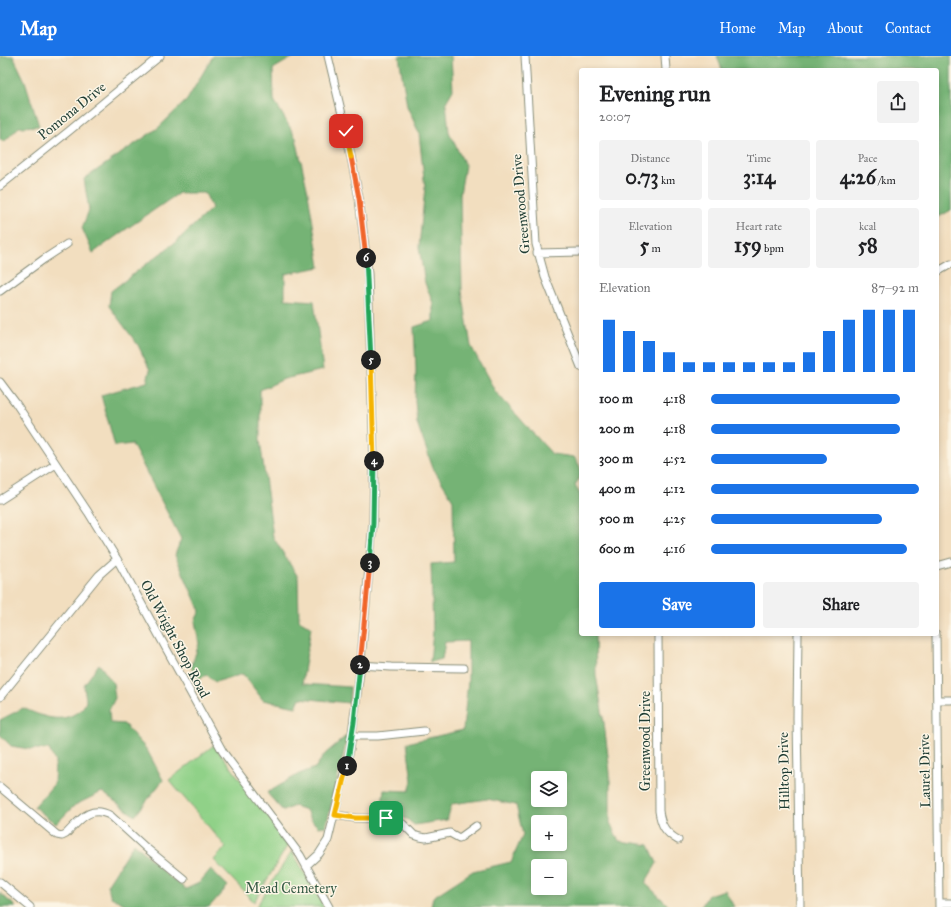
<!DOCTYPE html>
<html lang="en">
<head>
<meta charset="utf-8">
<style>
	:root { --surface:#fff; --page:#f2f2f2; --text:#202124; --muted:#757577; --accent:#1a73e8 }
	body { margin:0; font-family:"IM FELL Great Primer",serif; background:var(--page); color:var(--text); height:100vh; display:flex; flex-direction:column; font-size:15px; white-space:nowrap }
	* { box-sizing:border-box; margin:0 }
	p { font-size:13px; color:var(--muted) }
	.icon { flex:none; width:22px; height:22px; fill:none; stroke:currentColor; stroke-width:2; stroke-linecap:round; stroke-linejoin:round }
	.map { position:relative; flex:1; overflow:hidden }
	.drawer { position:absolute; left:579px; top:12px; width:360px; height:568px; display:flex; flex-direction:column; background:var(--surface); border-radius:4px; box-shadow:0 2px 6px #0003 }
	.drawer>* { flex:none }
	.tools { position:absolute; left:531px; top:715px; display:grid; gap:8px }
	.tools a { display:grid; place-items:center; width:36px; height:36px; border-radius:4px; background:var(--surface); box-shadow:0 2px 6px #0003; font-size:20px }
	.pin { position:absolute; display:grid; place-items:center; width:34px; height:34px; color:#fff; margin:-17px; border-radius:8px; box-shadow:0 2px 6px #0006 }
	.km { position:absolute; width:20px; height:20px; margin:-10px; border-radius:50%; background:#222; color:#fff; font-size:11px; line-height:20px; text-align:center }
	.round { display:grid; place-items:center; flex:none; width:42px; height:42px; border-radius:4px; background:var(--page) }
	.overview { display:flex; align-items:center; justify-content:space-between; height:68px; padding:0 20px }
	h1 { font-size:22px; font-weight:800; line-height:30px }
	.stats { display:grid; grid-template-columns:repeat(3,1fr); gap:6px; height:68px; padding:4px 20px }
	.stats div { display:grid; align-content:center; border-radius:4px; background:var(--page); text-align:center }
	.stats b { font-size:20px; font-weight:800 }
	.stats small { font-size:11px; font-weight:400 }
	.stats p { font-size:11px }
	.chart { height:112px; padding:8px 20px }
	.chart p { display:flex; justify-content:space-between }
	.chart svg { width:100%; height:72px; margin-top:4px; stroke:var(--accent); stroke-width:6 }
	.action { display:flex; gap:8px; margin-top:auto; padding:8px 20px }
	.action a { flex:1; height:46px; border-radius:4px; background:var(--accent); color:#fff; font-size:16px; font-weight:800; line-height:46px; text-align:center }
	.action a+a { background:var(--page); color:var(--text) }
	ul { padding:0 20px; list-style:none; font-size:13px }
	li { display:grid; grid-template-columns:64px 48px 1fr; align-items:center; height:30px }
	li i { height:10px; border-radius:5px; background:var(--accent) }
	header { display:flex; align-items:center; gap:24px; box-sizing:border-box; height:56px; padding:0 20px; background:var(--accent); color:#fff }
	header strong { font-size:19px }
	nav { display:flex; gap:22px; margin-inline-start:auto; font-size:14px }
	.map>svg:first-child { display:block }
</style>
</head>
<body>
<header>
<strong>Map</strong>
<nav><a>Home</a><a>Map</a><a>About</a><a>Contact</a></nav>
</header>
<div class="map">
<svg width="951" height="851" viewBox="0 0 951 851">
	<rect width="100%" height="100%" fill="#fcf5e5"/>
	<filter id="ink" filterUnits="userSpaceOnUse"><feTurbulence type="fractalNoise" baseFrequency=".025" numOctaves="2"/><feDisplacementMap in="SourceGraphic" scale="8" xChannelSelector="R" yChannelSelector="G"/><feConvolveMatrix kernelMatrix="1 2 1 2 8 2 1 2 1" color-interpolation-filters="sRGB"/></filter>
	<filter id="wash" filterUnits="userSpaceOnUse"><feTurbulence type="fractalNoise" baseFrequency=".012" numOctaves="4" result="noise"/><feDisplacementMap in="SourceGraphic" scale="16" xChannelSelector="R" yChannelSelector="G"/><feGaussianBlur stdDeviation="0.9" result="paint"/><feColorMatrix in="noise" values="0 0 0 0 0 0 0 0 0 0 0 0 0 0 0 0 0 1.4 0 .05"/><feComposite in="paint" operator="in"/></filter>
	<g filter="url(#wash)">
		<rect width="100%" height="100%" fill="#f2debf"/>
		<!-- green -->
		<path fill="#90d188" stroke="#58875e" d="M 214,689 L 289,787 L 254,846 L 214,804 L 226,791 L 169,724 Z
			M 292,795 L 324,851 L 256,851 Z"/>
		<!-- forest -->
		<path fill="#74b374" stroke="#4a7854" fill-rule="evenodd" d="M 0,0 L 13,0 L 25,25 L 39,70 L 19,71 L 4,86 L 0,83 Z
			M 213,0 L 295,0 L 273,13 L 274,44 L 296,82 L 308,137 L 320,211 L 285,218 L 285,243 L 314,245 L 323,314 L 284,323 L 260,334 L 260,384 L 273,481 L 298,521 L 299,564 L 311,571 L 302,628 L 350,631 L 349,647 L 300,642 L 296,651 L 263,644 L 243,618 L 215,626 L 207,619 L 198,623 L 191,611 L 199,588 L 195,565 L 200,555 L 175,499 L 181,483 L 132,388 L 115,390 L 101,339 L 147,326 L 150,314 L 138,289 L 109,250 L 111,235 L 177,185 L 212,152 L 205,137 L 179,137 L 122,176 L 93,197 L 82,172 L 89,154 L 84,123 L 158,72 L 187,44 Z
			M 399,0 L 451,0 L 453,34 L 446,46 L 449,76 L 465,109 L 460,138 L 462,235 L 471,290 L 495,335 L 552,398 L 574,401 C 582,412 584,417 575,429 L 581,440 L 581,578 L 595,578 L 596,619 L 604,667 L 610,717 L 610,767 L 619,785 L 649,789 L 657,807 L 645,827 L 667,848 L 667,851 L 431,851 L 433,841 L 473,815 L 511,806 L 523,779 L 516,749 L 487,743 L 452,748 L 447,764 L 414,769 L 407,763 L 381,756 L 384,734 L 409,735 L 412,725 L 407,687 L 463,674 L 468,625 L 468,585 L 445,586 L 442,603 L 430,606 L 433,576 L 431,508 L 454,506 L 453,444 L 433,412 L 417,367 L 415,345 L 416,314 L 414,271 L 433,265 L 433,247 L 425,227 L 419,191 L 425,132 L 419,77 L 407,50 ZM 538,722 L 560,722 L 560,744 L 538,744 ZM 538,766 L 560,766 L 560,788 L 538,788 ZM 538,810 L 560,810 L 560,832 L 538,832 Z
			M 717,0 L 951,0 L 951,154 L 937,162 L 937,14 L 722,14 Z
			M 99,608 L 113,627 L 115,642 L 109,654 L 110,667 L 124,668 L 147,694 L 163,724 L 135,760 L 102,736 L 75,749 L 56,768 L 34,751 L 54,728 L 55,706 L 49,693 L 29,693 L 11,690 L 0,679 L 0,664 L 23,652 C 41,660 61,669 79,655 C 82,652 85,650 86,645 C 86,640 84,634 84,629 Z
			M 346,680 L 346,687 L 326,770 L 318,771 L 312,765 L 306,754 L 294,750 L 283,755 L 267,737 L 299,718 L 315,712 L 325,698 Z
			M 134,787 L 148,800 L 168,820 L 186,833 L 199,827 L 211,813 L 228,830 L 209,851 L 130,851 L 111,841 L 107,829 Z
			M 725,834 L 734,851 L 701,851 L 708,839 Z
			M 0,837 L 16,851 L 0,851 Z"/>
	</g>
	<g filter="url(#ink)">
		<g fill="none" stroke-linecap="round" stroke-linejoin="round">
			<!-- minor casing -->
			<g stroke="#888e7a" stroke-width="9">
				<path id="minor" d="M 525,0 L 536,188 L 545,221 L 581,311
					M 665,0 L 666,14
					M 0,130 L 69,75 L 160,0
					M 537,197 L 581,196
					M 937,216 L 951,208
					M 0,235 L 44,203 L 67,188
					M 0,326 L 15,346 L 88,456 L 117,503 L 223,696 L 300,799 L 329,851
					M 0,444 L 56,408
					M 937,510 L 951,506
					M 658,578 L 659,755 C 661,770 666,777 678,784
					M 798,578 L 797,662 L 800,851
					M 936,578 L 939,851
					M 360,609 L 391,611 L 464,612
					M 0,641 L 99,519 L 117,503
					M 937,644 L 951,644
					M 352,680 L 378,680 L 424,675
					M 0,731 L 57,779 L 62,780 L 66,778 C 80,764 90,748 111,760 L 145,791 L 184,823
					M 335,759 L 355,762 L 393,763 L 403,768 L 414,779 L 420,781 L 426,782 L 450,777 L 459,782 L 461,781 L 476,770
					M 306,810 L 319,798 L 328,784 L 350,693 L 360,615 L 373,467 L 374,406 L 368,218 L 359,142 L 346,75 L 328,0
					M 0,826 L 30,851
					M 939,847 L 951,847"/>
			</g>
			<!-- minor -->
			<use href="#minor" stroke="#fff" stroke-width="7"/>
		</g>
	</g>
	<g fill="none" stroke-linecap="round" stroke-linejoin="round" filter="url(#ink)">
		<!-- split-1 casing -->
		<g stroke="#fff" stroke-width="8">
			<path id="split-1" d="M 347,710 L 335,759 L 355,762 L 386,762"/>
		</g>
		<!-- split-2 casing -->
		<g stroke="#fff" stroke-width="8">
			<path id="split-2" d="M 347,710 L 354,666 L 360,609"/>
		</g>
		<!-- split-3 casing -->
		<g stroke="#fff" stroke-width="8">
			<path id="split-3" d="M 360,609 L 370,507"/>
		</g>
		<!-- split-4 casing -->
		<g stroke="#fff" stroke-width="8">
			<path id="split-4" d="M 370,507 L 373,467 L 374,405"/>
		</g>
		<!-- split-5 casing -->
		<g stroke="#fff" stroke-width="8">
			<path id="split-5" d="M 371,304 L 374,405"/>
		</g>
		<!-- split-6 casing -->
		<g stroke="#fff" stroke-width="8">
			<path id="split-6" d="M 366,202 L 371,304"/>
		</g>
		<!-- split-7 casing -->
		<g stroke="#fff" stroke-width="8">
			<path id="split-7" d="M 351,101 L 359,142 L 366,202"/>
		</g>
		<!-- split-8 casing -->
		<g stroke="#fff" stroke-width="8">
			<path id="split-8" d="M 346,75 L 351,101"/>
		</g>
		<!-- split-1 -->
		<use href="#split-1" stroke="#f5b400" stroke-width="5"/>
		<!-- split-2 -->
		<use href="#split-2" stroke="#22a559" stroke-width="5"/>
		<!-- split-3 -->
		<use href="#split-3" stroke="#f0652b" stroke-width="5"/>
		<!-- split-4 -->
		<use href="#split-4" stroke="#22a559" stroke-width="5"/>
		<!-- split-5 -->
		<use href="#split-5" stroke="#f5b400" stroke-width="5"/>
		<!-- split-6 -->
		<use href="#split-6" stroke="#22a559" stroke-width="5"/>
		<!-- split-7 -->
		<use href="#split-7" stroke="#f0652b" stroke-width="5"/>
		<!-- split-8 -->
		<use href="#split-8" stroke="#f5b400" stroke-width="5"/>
	</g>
	<g text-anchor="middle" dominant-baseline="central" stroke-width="3" stroke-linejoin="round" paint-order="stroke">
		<!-- street labels -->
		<g font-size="14" fill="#1f3d34" stroke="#fcf5e5">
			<text transform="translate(72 55) rotate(-39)">Pomona Drive</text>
			<text transform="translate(521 148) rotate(-95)">Greenwood Drive</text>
			<text transform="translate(175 583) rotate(62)">Old Wright Shop Road</text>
			<text transform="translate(645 685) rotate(-90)">Greenwood Drive</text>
			<text transform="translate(784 715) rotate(-91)">Hilltop Drive</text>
			<text transform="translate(925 715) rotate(-91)">Laurel Drive</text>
		</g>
		<!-- park labels -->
		<g font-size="14" fill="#365b45" stroke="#fcf5e5">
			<text x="291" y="832">Mead Cemetery</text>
		</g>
	</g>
</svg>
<div class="tools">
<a><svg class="icon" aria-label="layers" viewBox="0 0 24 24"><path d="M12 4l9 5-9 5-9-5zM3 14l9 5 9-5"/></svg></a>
<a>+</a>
<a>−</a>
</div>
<div class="pin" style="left:386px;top:762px;background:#1e9e55"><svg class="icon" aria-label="arrive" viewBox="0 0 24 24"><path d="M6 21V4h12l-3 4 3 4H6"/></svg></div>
<div class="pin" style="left:346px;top:75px;background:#d93025"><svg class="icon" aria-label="check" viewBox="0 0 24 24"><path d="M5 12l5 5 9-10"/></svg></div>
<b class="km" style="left:347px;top:710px">1</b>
<b class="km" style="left:360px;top:609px">2</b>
<b class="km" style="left:370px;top:507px">3</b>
<b class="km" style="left:374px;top:405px">4</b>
<b class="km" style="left:371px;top:304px">5</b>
<b class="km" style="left:366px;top:202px">6</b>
<section class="drawer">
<div class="overview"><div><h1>Evening run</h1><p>20:07</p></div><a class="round"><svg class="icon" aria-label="share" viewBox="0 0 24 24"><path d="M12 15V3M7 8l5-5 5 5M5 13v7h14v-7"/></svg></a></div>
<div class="stats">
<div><p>Distance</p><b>0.73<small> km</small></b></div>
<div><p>Time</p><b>3:14</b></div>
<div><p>Pace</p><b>4:26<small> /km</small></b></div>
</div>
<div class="stats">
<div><p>Elevation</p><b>5<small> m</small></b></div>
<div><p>Heart rate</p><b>159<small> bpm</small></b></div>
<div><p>kcal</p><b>58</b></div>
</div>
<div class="chart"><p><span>Elevation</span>87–92 m</p>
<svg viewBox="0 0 160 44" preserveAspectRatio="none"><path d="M5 44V12M15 44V19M25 44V25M35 44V32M45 44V38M55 44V38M65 44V38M75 44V38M85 44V38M95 44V38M105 44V32M115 44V19M125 44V12M135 44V6M145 44V6M155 44V6"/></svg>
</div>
<ul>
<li><b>100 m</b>4:18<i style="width:91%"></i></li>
<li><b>200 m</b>4:18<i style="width:91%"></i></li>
<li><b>300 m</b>4:52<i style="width:56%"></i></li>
<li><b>400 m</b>4:12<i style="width:100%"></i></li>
<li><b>500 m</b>4:25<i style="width:82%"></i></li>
<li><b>600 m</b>4:16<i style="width:94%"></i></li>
</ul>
<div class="action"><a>Save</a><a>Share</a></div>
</section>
</div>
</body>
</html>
